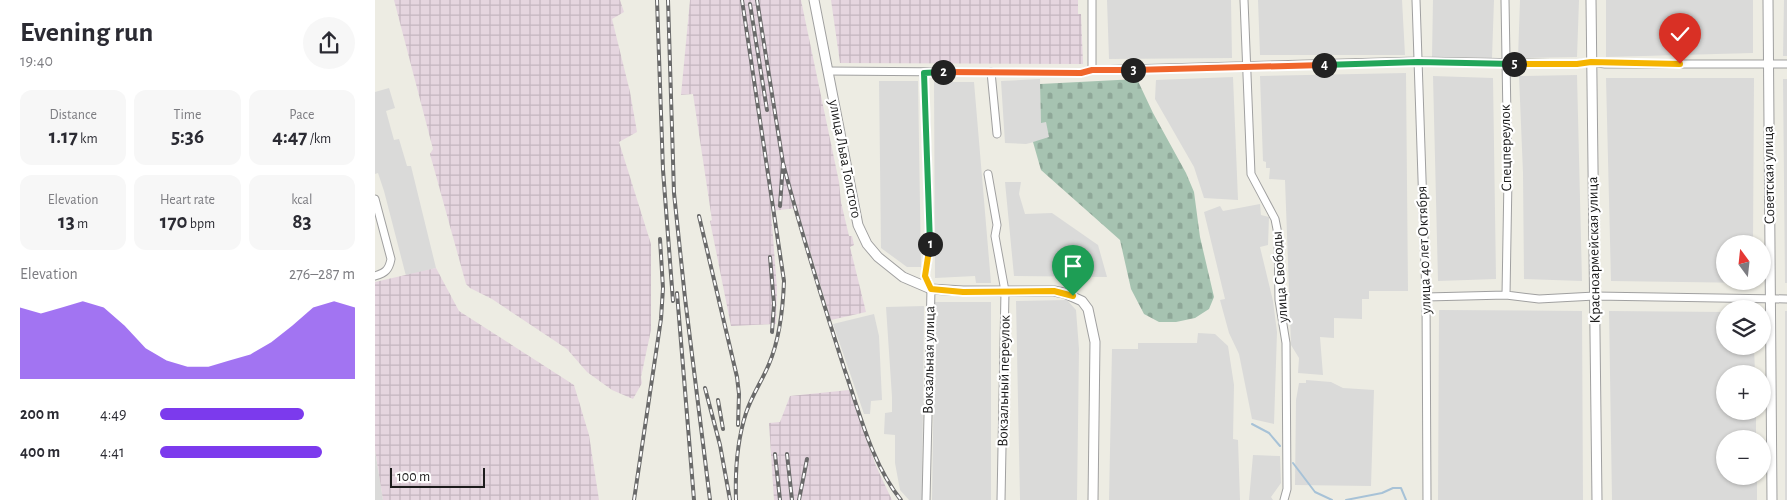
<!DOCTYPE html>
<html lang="en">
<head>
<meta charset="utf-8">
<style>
	:root { --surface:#fff; --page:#f7f7f7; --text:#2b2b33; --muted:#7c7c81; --accent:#7c3aed }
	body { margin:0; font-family:"Alegreya Sans",sans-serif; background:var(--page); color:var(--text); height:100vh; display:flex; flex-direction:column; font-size:19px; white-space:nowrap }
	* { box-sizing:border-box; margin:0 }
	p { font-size:16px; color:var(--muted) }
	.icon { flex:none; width:28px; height:28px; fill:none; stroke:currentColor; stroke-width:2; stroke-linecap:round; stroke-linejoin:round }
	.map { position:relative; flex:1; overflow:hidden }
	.sheet { display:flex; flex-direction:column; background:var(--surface); width:375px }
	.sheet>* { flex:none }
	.needle { width:32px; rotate:345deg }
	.controls { position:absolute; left:1341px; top:235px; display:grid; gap:10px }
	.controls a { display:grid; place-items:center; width:55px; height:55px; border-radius:50%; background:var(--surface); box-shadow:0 1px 4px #0004; font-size:25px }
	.scale { position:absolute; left:15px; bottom:12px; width:95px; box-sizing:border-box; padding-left:5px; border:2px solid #1c1c1c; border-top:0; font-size:14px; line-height:18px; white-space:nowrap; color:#1c1c1c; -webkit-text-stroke:4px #fff; paint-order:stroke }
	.pin { position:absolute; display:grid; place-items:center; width:42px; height:42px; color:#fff; margin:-51px -21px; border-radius:50% 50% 50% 0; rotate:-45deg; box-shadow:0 0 5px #0007 }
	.pin .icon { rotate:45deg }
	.km { position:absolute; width:25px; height:25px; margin:-12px; border-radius:50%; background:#222; color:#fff; font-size:14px; line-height:25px; text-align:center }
	.round { display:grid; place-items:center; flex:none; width:52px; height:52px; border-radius:26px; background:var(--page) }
	.summary { display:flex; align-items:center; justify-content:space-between; height:85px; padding:0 20px }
	h1 { font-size:28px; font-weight:600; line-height:38px }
	.figures { display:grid; grid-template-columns:repeat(3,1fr); gap:8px; height:85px; padding:5px 20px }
	.figures div { display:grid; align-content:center; border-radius:12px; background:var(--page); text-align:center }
	.figures b { font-size:21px; font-weight:600 }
	.figures small { font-size:14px; font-weight:400 }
	.figures p { font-size:14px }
	.chart { height:140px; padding:10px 20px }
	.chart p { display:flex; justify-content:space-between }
	.chart svg { width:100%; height:90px; margin-top:5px; fill:var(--accent); opacity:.7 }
	ul { padding:0 20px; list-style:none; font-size:16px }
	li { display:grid; grid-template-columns:80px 60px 1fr; align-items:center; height:38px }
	li i { height:12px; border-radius:6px; background:var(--accent) }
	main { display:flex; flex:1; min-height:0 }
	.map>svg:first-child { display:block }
</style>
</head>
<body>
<main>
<section class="sheet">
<div class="summary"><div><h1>Evening run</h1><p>19:40</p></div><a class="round"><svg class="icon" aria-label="share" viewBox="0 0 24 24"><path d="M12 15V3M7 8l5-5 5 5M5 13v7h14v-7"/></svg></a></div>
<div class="figures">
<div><p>Distance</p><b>1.17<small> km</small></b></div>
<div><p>Time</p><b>5:36</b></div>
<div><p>Pace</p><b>4:47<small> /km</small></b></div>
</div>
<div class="figures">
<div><p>Elevation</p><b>13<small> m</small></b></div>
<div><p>Heart rate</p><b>170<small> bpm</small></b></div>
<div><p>kcal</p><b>83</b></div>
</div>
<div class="chart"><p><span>Elevation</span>276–287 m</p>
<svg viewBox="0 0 160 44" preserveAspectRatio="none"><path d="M0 44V9L10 12L20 9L30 6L40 9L50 18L60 29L70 35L80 38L90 38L100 35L110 32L120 26L130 18L140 9L150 6L160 9V44z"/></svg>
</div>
<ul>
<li><b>200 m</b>4:49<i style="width:74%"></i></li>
<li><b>400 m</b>4:41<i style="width:83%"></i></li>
</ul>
</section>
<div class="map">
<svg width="1412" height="500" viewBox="0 0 1412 500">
	<defs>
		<pattern id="industrial-grid" width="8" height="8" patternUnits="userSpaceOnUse" patternTransform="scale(1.25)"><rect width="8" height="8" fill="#e5d5df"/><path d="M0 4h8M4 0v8" fill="none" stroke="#c4b6bf"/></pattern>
		<pattern id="cemetery-stones" width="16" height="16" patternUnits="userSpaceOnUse" patternTransform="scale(1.25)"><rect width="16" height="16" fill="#a6c3b1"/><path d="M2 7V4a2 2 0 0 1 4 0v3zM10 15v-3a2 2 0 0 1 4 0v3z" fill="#8ea798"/></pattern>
	</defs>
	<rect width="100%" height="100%" fill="#edece3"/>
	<!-- residential -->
	<path fill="#dadad9" d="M 732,0 L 856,0 L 857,58 L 734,59 Z
		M 883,0 L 1027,0 L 1030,55 L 885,55 Z
		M 1058,0 L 1119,0 L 1117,58 L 1057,57 Z
		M 1145,0 L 1204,0 L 1202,57 L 1143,58 Z
		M 1231,0 L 1378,0 L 1378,53 L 1231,57 Z
		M 1409,0 L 1412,0 L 1412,56 L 1408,56 Z
		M 1031,73 L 1033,291 L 994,291 L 994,299 L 987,299 L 987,319 L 959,318 L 959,338 L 945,337 L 948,375 L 923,373 L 924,358 L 916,345 L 910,180 L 894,179 L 895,168 L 891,168 L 891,162 L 888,161 L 885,76 Z
		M 1202,75 L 1207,281 L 1149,279 L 1148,173 L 1144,76 Z
		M 1058,76 L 1118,78 L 1121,279 L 1063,281 Z
		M 858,77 L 863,200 L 829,198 L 819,167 L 780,99 L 781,80 Z
		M 1231,78 L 1379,78 L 1378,244 L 1350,244 L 1350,281 L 1378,281 L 1378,283 L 1236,281 Z
		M 665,79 L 666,122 L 671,121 L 675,138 L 651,144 L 630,143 L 626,81 Z
		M 1408,79 L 1412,79 L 1412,283 L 1410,283 Z
		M 504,81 L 543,81 L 546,267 L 532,267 L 506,248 Z
		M 559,82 L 599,82 L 616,283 L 601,283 L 600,276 L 560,278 Z
		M 14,88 L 20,108 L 11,111 L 19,140 L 24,139 L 32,166 L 36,166 L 61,268 L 31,276 L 9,191 L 3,173 L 0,174 L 0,92 Z
		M 630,182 L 646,182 L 644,194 L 650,214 L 677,213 L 723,245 L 732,277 L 639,276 Z
		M 885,204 L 886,215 L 894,217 L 893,245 L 885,247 L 898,301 L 902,332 L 899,424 L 877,419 L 864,354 L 854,333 L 845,300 L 850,299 L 829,212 L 845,206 L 848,211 Z
		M 692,300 L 701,310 L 704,349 L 702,500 L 645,500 L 641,301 Z
		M 560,302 L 616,302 L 616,500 L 557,500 Z
		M 549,306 L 547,500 L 534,500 L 525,490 L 520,463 L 520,435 L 509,434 L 510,413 L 517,412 L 517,397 L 511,307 Z
		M 1064,310 L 1207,311 L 1208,500 L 1063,500 Z
		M 1234,311 L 1350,312 L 1350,346 L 1379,346 L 1380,374 L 1350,374 L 1350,411 L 1381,411 L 1381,439 L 1350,439 L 1350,476 L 1382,476 L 1382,500 L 1237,500 Z
		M 1410,311 L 1412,311 L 1412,500 L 1410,500 Z
		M 499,314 L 504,336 L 507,400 L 496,401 L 495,414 L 489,414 L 458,324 Z
		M 823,333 L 840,334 L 853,346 L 859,385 L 858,439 L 863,440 L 865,500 L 734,500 L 737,349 L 763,349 L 763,343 L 822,343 Z
		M 931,380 L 956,382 L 968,388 L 999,390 L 996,486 L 920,485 L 921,400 L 924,383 L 931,383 Z
		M 0,450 L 8,500 L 0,500 Z
		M 878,455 L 905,456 L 906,483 L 896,497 L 898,500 L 874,500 Z"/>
	<!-- industrial -->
	<path fill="url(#industrial-grid)" d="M 19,0 L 245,0 L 249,12 L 237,19 L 255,92 L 262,132 L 244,142 L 276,244 L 276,330 L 266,377 L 267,383 L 258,399 L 237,390 L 212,372 L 192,349 L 117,299 L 95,288 L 91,284 L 55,154 L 58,149 Z
		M 315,0 L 426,0 L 464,182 L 466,202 L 474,236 L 477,236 L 479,245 L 475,247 L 491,312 L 456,320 L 422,208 L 396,211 L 402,289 L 401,324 L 356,326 L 335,221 L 337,220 L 318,94 L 306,95 Z
		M 456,0 L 703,0 L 703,14 L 706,14 L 708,64 L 465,63 Z
		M 61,268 L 84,311 L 199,385 L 214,435 L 224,500 L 8,500 L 0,450 L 0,282 Z
		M 474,390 L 501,466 L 517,500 L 399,500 L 394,423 L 405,422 L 415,396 Z"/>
	<!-- cemetery -->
	<path fill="url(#cemetery-stones)" d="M 762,79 L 778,113 L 811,173 L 819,192 L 825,237 L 839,297 L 834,309 L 820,318 L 801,322 L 784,322 L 769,314 L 756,289 L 745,240 L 666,170 L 658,142 L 674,137 L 671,122 L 666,123 L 665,84 Z"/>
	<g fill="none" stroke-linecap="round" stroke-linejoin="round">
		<!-- stream -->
		<path stroke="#a7c2d7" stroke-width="2" d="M 877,424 L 894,433 L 905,446
			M 918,463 L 940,492 L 957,500
			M 971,500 L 1007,493 L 1018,488 L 1026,488 L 1031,500"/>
		<!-- minor casing -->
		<g stroke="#a0a0a0" stroke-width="9">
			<path id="minor" d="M 869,0 L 876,174 L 900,219 L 903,234 L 904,300 L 911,343 L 912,489 L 909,500
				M 1041,0 L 1051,297 L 1052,500
				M 1130,0 L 1133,178 L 1131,295
				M 717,70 L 717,0
				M 453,71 L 706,73 L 717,70 L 1043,61 L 1202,64 L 1216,62 L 1230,64 L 1412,64
				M 616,72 L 622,134
				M 549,73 L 555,244 L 550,276 L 556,289 L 551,500
				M 613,174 L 622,225 L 620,236 L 630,291 L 626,500
				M 0,199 L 16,259 C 14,270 10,273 0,276
				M 1051,297 L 1131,295 L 1164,299 L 1220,296 L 1412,299"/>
		</g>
		<!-- tertiary casing -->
		<g stroke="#a0a0a0" stroke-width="11">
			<path id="tertiary" d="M 439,0 L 483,225 L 492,244 L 503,257 L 528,277 L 556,289 L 588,291 L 679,291 L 689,293 L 707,301 L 713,309 L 720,342 L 718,500
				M 1216,0 L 1222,500
				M 1393,0 L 1397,500"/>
		</g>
		<!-- minor -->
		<use href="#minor" stroke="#fff" stroke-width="7"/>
		<!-- tertiary -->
		<use href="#tertiary" stroke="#fff" stroke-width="9"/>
		<!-- rail casing -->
		<g stroke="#6a6a6a" stroke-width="4">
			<path id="rail" d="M 282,0 L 288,170 L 298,301
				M 293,0 L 299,193 L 310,298 L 335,500
				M 382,0 L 408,163 L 405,206
				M 375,4 L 392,110
				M 408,163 C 426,233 448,302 470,371 C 485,414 497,464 526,500
				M 324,216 L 362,377 L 364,394 L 363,425
				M 395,257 L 399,304 L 397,332
				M 302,293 L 319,500
				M 330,388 L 345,445 L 355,500
				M 343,400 L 348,429
				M 400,454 L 405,500
				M 412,454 L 417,500
				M 259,500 L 286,319 L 288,288 L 285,239
				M 361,500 C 360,470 362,441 371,413 C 377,395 387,381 394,364 C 405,338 408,309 409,281 L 367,0
				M 424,500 L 432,459"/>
		</g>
		<!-- rail -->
		<use href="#rail" stroke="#fff" stroke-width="2" stroke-dasharray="5.5" stroke-linecap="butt"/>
	</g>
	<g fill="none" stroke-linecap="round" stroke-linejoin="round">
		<!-- split-1 casing -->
		<g stroke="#fff" stroke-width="10">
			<path id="split-1" d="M 555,244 L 550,276 L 556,289 L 588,292 L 679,291 L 698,296"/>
		</g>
		<!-- split-2 casing -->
		<g stroke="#fff" stroke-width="10">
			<path id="split-2" d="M 555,244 L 549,73 L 568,72"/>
		</g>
		<!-- split-3 casing -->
		<g stroke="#fff" stroke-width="10">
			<path id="split-3" d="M 568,72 L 706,73 L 717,70 L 758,70"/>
		</g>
		<!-- split-4 casing -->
		<g stroke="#fff" stroke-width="10">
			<path id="split-4" d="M 758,70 L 949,65"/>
		</g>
		<!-- split-5 casing -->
		<g stroke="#fff" stroke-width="10">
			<path id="split-5" d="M 949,65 L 1043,62 L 1139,64"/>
		</g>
		<!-- split-6 casing -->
		<g stroke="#fff" stroke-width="10">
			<path id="split-6" d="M 1139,64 L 1202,64 L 1216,62 L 1305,64"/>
		</g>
		<!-- split-1 -->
		<use href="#split-1" stroke="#f5b400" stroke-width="6"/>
		<!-- split-2 -->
		<use href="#split-2" stroke="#22a559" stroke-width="6"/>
		<!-- split-3 -->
		<use href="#split-3" stroke="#f0652b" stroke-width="6"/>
		<!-- split-4 -->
		<use href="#split-4" stroke="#f0652b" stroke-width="6"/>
		<!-- split-5 -->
		<use href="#split-5" stroke="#22a559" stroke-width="6"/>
		<!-- split-6 -->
		<use href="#split-6" stroke="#f5b400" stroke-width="6"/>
	</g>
	<g text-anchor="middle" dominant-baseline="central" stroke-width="4.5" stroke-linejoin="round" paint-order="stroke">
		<!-- street labels -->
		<g font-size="15" fill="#1c1c1c" stroke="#fff">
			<text transform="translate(1131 148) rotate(-91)">Спецпереулок</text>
			<text transform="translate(470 159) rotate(79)">улица Льва Толстого</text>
			<text transform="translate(1394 175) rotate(-91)">Советская улица</text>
			<text transform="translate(1049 250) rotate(-92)">улица 40 лет Октября</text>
			<text transform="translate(1219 250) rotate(-91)">Красноармейская улица</text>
			<text transform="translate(905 277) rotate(-94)">улица Свободы</text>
			<text transform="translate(554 360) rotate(-89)">Вокзальная улица</text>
			<text transform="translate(629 381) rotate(-89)">Вокзальный переулок</text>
		</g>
	</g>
</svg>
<div class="controls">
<a><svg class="needle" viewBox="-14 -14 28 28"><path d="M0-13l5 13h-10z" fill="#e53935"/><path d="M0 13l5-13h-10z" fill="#7c7c81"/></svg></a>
<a><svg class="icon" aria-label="layers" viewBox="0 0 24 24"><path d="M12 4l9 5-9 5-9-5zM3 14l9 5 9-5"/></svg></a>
<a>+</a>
<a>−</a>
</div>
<div class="scale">100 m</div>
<div class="pin" style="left:698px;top:296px;background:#1e9e55"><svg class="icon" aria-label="arrive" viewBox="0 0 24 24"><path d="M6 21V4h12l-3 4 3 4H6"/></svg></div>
<div class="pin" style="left:1305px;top:64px;background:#d93025"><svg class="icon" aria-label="check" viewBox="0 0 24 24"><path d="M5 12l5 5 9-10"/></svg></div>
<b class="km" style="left:555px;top:244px">1</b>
<b class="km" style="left:568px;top:72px">2</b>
<b class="km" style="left:758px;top:70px">3</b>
<b class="km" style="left:949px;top:65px">4</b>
<b class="km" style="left:1139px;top:64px">5</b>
</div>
</main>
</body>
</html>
